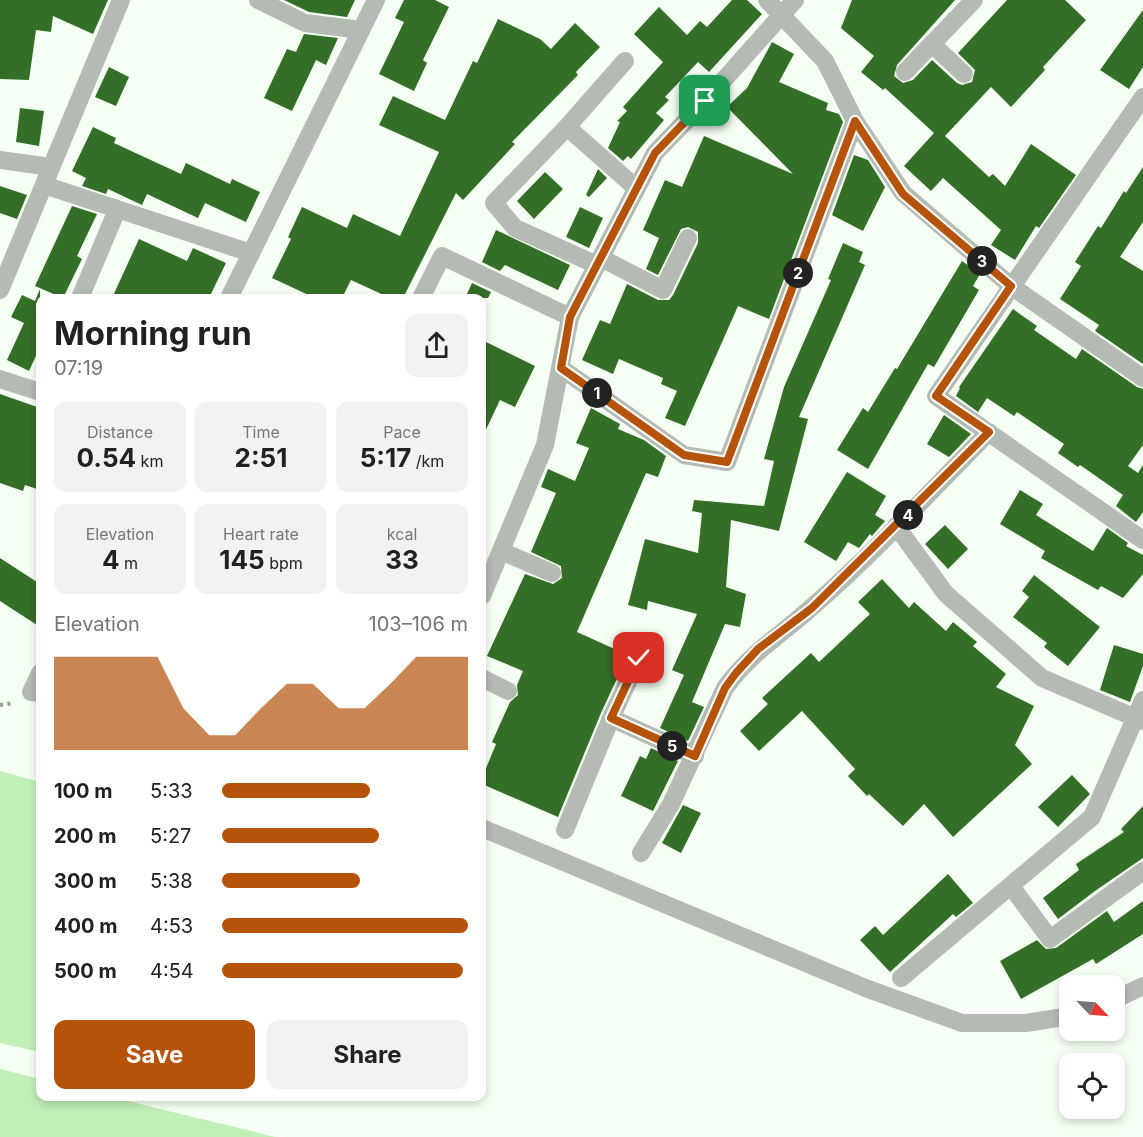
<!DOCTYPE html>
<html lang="en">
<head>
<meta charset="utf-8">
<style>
	:root { --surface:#fff; --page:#f2f2f2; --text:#202124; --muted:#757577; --accent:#b45309 }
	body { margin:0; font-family:Inter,sans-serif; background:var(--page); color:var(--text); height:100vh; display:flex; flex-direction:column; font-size:22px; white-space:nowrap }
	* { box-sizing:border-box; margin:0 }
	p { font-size:20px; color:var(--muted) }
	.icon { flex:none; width:33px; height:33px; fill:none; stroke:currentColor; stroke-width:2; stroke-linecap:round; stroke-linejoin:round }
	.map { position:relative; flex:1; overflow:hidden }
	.drawer { position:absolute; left:36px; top:294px; width:450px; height:807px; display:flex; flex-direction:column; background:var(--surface); border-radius:12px; box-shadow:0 3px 9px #0003 }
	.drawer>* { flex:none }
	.needle { width:39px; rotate:115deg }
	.buttons { position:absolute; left:1059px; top:975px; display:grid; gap:12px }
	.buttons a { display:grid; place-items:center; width:66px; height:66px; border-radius:12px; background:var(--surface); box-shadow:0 3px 9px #0003; font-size:30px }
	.pin { position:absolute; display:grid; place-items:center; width:51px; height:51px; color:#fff; margin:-26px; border-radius:12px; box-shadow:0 3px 9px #0006 }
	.km { position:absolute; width:30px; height:30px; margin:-15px; border-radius:50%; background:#222; color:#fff; font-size:16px; line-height:30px; text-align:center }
	.round { display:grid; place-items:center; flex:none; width:63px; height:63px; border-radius:12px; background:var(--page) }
	.summary { display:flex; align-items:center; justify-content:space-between; height:102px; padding:0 18px }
	h1 { font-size:33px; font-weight:700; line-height:45px }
	.metrics { display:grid; grid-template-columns:repeat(3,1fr); gap:9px; height:102px; padding:6px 18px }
	.metrics div { display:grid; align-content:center; border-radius:12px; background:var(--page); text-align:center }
	.metrics b { font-size:26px; font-weight:700 }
	.metrics small { font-size:16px; font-weight:400 }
	.metrics p { font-size:16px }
	.chart { height:168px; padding:12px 18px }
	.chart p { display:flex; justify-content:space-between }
	.chart svg { width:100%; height:108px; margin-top:6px; fill:var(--accent); opacity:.7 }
	.cta { display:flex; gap:12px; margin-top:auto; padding:12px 18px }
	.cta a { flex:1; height:69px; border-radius:12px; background:var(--accent); color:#fff; font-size:24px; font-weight:700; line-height:69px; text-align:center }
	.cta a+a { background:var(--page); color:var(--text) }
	ul { padding:0 18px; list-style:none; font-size:20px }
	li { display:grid; grid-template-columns:96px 72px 1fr; align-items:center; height:45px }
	li i { height:15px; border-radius:8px; background:var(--accent) }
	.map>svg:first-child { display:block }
</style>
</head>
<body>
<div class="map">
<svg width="1143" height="1137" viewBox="0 0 1143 1137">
	<rect width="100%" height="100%" fill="#f5fff3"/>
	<!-- green -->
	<path fill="#c1f0b7" d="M 0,771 L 40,782 L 40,1052 L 0,1043 Z
		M 0,1069 L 40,1079 L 40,1096 L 111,1097 L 275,1137 L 0,1137 Z"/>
	<!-- building -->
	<path fill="#346f27" d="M 0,0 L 108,0 L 93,34 L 53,16 L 51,32 L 36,30 L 29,80 L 0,79 Z
		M 284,0 L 355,0 L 347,17 L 309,12 Z
		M 404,0 L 435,0 L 449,7 L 423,60 L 427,63 L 414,91 L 379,74 L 404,22 L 395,18 Z
		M 732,0 L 747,0 L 762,14 L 709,72 L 698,62 L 665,97 L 669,100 L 656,113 L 664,120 L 631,159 L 628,156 L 623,161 L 608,148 L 620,122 L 617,121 L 627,111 L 623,107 L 663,62 L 634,34 L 659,7 L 687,35 L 700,21 L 707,27 Z
		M 852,0 L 955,0 L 897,65 L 894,76 L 903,83 L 913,80 L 932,60 L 957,83 L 962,85 L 972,82 L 975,70 L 958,53 L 1007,0 L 1065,0 L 1086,20 L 1043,67 L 1045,70 L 1011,107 L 991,87 L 945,136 L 989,177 L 993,174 L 1005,186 L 1031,144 L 1076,175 L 1039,228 L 1036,226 L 1015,260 L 991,245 L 1001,230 L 943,178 L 931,191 L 904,166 L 934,133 L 885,88 L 883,90 L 861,72 L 874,56 L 841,28 Z
		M 1143,10 L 1143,67 L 1129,89 L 1100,70 Z
		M 498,19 L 540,39 L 551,49 L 575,23 L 600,47 L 576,72 L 578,75 L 512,142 L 515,144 L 463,200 L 456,193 L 403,298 L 390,298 L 351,280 L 342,298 L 315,298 L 272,278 L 291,239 L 288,237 L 302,207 L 347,228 L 353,214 L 400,236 L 439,152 L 379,125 L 393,96 L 445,120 L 473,61 L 477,63 Z
		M 304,34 L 338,38 L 326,65 L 316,60 L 292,111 L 264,98 L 287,49 L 296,52 Z
		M 772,42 L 794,54 L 779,82 L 828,103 L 826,110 L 839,114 L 843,122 L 769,319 L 738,306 L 685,426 L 665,418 L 677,391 L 661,384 L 663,378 L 619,359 L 613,374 L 582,360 L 600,320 L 610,324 L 627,284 L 658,300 L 669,300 L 673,295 L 698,243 L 698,232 L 688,227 L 681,229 L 658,275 L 646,269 L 659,238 L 643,230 L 665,180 L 682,187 L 704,136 L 793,174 L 727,107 L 747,88 Z
		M 109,67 L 129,77 L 116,106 L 95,97 Z
		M 20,108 L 44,111 L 39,146 L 16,142 Z
		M 93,127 L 116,138 L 114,143 L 181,174 L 186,163 L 230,184 L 232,179 L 260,192 L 246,222 L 205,203 L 198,218 L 147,194 L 142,205 L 108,189 L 106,194 L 82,186 L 86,178 L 72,171 Z
		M 854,155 L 868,160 L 885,187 L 863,231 L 832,215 Z
		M 1143,167 L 1143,222 L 1120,257 L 1143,271 L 1143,364 L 1095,331 L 1099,325 L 1060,299 L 1081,266 L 1075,262 L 1098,226 L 1101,228 L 1124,191 L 1126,193 Z
		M 598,169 L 607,178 L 589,197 L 586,195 Z
		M 545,172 L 563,189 L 534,219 L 517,201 Z
		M 0,186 L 27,195 L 17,219 L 0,213 Z
		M 72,206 L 97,214 L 77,256 L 82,259 L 63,298 L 35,286 Z
		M 580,207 L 603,218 L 589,248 L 566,237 Z
		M 496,230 L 570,265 L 558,290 L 505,265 L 500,271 L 482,262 Z
		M 139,239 L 187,261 L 193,248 L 226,263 L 209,298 L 112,298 Z
		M 843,243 L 863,252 L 859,262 L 865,265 L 799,417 L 808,419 L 779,531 L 731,520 L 726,587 L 746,594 L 740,627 L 725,624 L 692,702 L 704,707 L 688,741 L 660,728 L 684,675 L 672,670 L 697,614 L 648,601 L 647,610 L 628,605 L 645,539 L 698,553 L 702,513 L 692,511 L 694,500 L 764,506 L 774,461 L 764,459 L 784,387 L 831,280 L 828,279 Z
		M 962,261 L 980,274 L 973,286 L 979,290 L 934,367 L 928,364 L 868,469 L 837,450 L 863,408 L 868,412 L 895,368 L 897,369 Z
		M 472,283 L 491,292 L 488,298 L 465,298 Z
		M 40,289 L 40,347 L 29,371 L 7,360 L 24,323 L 11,317 L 22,295 L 35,301 Z
		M 1013,309 L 1037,326 L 1034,330 L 1076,359 L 1082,349 L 1137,387 L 1143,389 L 1143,445 L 1128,466 L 1138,473 L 1143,465 L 1143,512 L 1136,522 L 1116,506 L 1123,495 L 1080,465 L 1078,467 L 1058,453 L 1064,444 L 1017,412 L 1014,416 L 987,398 L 978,412 L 956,396 L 960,388 L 959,387 Z
		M 482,340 L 535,366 L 515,407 L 500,400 L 482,438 Z
		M 0,394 L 40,408 L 40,490 L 25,485 L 23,491 L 0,483 Z
		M 591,408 L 620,424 L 618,429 L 644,440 L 666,456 L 658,477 L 646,473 L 577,632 L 628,655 L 601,713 L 558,817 L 482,784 L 482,778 L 496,744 L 492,742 L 510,702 L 518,695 L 517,685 L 523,671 L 487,656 L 525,574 L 553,584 L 562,578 L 561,566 L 531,552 L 556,493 L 541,487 L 548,469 L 575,481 L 589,448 L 576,443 Z
		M 944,415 L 971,434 L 949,457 L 927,444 Z
		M 847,472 L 886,496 L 875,515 L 885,521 L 872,536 L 870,534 L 859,548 L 848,542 L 836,561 L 804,542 Z
		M 1020,490 L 1043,504 L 1036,515 L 1093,551 L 1107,528 L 1128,543 L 1126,546 L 1143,555 L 1143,574 L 1123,598 L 1101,586 L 1098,590 L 1041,558 L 1045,551 L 1000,524 Z
		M 945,525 L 968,549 L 948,569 L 925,544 Z
		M 0,558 L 40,584 L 40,627 L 0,601 Z
		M 1034,575 L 1100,627 L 1068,666 L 1044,647 L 1047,643 L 1013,617 L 1029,597 L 1022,591 Z
		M 882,579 L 909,608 L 914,602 L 946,631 L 953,622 L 977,642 L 973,646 L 1006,674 L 996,687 L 1034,706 L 1015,745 L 1032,764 L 953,837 L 924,804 L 903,826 L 869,794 L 867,796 L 848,776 L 855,769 L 802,711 L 759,751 L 740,731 L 768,704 L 762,698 L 811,653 L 819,662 L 870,614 L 858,602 Z
		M 1114,645 L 1143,654 L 1143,666 L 1130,702 L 1100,690 Z
		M 651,748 L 678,761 L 653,811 L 621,796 L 640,756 L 646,759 Z
		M 1072,775 L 1090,794 L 1058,827 L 1038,807 Z
		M 683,805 L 701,813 L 681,853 L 662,843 Z
		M 1143,806 L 1143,858 L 1095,891 L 1058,919 L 1043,898 L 1079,870 L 1076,864 L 1124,832 L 1121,829 Z
		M 948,874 L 973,903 L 956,917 L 953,914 L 890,972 L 860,940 L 875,926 L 883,935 Z
		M 1143,901 L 1143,934 L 1096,964 L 1093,959 L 1021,999 L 1000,961 L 1037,940 L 1046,949 L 1056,948 L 1107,911 L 1114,922 Z"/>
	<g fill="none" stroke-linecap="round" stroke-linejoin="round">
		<!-- path -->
		<path stroke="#949c93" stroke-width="4" stroke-dasharray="3 4.5" stroke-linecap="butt" d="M 0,705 L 14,703"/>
		<!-- minor -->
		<path stroke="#b4bbb3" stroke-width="18" d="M 258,0 L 305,23 L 361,30
			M 767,0 L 825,61 L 855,121 L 903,193 L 1011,286 L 1143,378
			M 933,45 L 964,74
			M 905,72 L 974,0
			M 1143,97 L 936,396 L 1143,540
			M 567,127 L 636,188
			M 0,160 L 51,167
			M 44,185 L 251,253
			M 601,258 L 663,290 L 688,238
			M 597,265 L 515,228 L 494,203 L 567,127 L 625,61
			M 0,290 L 121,0
			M 80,298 L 117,210
			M 229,298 L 376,0
			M 421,298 L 442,256 L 570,317
			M 561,368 L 684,455 L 727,462 L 855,121
			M 0,379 L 40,392
			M 896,526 L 946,594 L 1042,678 L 1143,721
			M 501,551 L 552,573
			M 482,596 L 545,445 L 570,317 L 655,153 L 705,101 L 795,0
			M 40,673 L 31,692 L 40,693
			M 482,678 L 508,691
			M 611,718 L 695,756
			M 482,828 L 868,989 L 962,1023 L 1026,1023 L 1070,1016
			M 565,830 L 611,718 L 639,658
			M 641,853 L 671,804 L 725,688 C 749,654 782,634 812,607 C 874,553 931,491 989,432
			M 1011,886 L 1050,939 L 1143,871
			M 901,978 L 1092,817 L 1143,700
			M 1114,1000 L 1143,986"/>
	</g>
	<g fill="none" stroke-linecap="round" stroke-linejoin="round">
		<!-- route casing -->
		<g stroke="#fff" stroke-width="12">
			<path id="route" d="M 639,658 L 611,718 L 695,756 L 725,688 L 736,673 L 758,649 L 812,608 L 989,432 L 936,396 L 1011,286 L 903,194 L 855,121 L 727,462 L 684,455 L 561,368 L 570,317 L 655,153 L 705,101"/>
		</g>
		<!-- route -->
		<use href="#route" stroke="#b45309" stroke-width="8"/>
	</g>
</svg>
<div class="buttons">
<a><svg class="needle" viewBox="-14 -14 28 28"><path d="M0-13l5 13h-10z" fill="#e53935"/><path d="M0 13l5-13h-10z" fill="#757577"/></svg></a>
<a><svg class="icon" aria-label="locate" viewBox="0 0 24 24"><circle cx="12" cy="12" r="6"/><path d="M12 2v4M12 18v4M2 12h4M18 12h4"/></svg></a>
</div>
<div class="pin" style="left:705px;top:101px;background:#1e9e55"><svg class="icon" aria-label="arrive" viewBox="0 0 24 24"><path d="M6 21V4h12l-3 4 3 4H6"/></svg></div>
<div class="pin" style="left:639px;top:658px;background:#d93025"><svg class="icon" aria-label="check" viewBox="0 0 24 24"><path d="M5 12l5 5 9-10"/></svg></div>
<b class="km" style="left:597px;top:393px">1</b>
<b class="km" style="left:798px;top:273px">2</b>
<b class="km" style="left:982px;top:261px">3</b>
<b class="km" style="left:908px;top:515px">4</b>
<b class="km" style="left:672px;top:746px">5</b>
<section class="drawer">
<div class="summary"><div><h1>Morning run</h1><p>07:19</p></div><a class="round"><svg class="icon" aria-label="share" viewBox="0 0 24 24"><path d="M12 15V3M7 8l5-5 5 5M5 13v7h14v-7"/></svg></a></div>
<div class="metrics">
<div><p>Distance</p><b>0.54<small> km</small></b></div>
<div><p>Time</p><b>2:51</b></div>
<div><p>Pace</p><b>5:17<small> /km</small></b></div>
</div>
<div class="metrics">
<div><p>Elevation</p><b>4<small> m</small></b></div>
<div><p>Heart rate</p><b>145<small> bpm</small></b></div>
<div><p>kcal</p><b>33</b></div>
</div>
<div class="chart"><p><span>Elevation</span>103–106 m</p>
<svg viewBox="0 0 160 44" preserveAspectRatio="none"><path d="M0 44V6L10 6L20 6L30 6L40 6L50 27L60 38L70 38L80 27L90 17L100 17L110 27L120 27L130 17L140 6L150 6L160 6V44z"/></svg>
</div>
<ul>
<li><b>100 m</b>5:33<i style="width:60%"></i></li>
<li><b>200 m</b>5:27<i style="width:64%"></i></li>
<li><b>300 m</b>5:38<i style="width:56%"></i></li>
<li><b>400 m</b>4:53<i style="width:100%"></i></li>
<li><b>500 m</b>4:54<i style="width:98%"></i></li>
</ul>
<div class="cta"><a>Save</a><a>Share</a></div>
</section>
</div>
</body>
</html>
